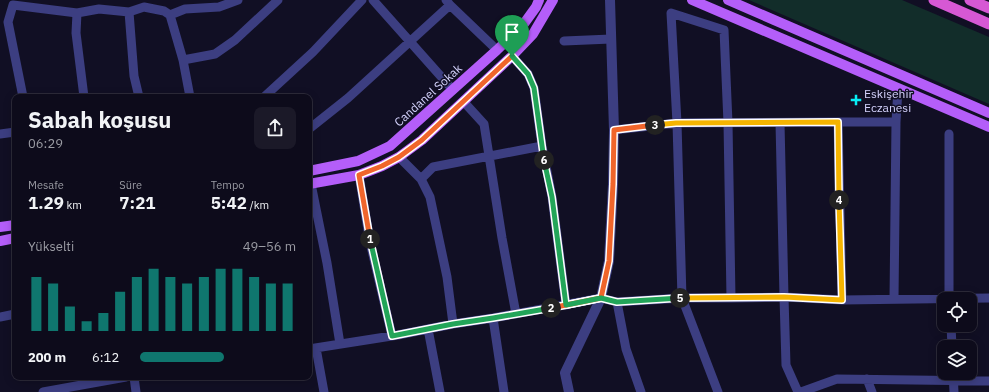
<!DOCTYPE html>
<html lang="tr">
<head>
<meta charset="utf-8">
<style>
	:root { --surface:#0d0b1b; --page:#1b1928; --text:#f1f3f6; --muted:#9a9ba3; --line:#2d2b3a; --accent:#0f766e }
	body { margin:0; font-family:"IBM Plex Sans",sans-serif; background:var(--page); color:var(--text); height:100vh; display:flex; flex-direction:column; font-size:15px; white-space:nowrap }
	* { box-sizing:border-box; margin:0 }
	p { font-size:13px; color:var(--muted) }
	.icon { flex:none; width:22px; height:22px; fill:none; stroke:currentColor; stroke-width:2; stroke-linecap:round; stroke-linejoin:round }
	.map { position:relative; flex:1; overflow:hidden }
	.sheet { position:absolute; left:12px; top:94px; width:300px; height:286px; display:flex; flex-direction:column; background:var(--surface); border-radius:8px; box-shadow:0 2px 10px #0003,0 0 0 1px var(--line) }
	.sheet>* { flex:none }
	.tools { position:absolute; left:937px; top:292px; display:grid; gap:8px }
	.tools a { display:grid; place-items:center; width:40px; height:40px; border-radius:8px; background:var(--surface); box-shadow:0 2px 10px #0003,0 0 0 1px var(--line); font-size:20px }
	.pin { position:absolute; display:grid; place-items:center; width:34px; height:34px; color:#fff; margin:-41px -17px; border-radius:50% 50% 50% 0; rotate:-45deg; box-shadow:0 0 4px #0007 }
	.pin .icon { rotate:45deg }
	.km { position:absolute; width:20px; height:20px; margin:-10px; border-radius:50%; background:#222; color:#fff; font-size:11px; line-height:20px; text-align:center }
	.round { display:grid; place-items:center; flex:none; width:42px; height:42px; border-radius:8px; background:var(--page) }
	.head { display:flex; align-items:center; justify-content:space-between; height:68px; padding:0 16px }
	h1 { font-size:22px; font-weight:800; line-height:30px }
	.metrics { display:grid; grid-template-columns:repeat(3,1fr); gap:6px; height:68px; padding:4px 16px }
	.metrics div { display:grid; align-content:center }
	.metrics b { font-size:17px; font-weight:800 }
	.metrics small { font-size:11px; font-weight:400 }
	.metrics p { font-size:11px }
	.chart { height:112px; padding:8px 16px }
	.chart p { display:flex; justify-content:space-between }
	.chart svg { width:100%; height:72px; margin-top:4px; stroke:var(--accent); stroke-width:6 }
	ul { padding:0 16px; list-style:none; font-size:13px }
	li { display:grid; grid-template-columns:64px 48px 1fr; align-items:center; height:30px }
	li i { height:10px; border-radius:5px; background:var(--accent) }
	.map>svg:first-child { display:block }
</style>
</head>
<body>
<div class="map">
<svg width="989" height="392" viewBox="0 0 989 392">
	<rect width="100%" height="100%" fill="#110f24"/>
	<!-- green -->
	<path fill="#122d2a" d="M 749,0 L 902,0 L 989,37 L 989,104 Z"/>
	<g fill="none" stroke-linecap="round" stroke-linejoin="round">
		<!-- minor -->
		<path stroke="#3c3e81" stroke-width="9" d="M 373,0 L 453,90
			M 450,5 L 497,50
			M 129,12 L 144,7 L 164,11 L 170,15 L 185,9 L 219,7 L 238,0
			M 671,13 L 724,30 L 728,123 L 731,298 L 682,298 L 677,123 Z
			M 170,15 L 183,60 L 190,97
			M 564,41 L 611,39
			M 512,56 L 528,74 L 534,88 L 542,146 L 552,197 L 566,305
			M 183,60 L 215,54 L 235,40 L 278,0
			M 23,97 L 8,22 L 13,5 L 77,13
			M 84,97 L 76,33 L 77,13 L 99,9 L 129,12 L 134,76 L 139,97
			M 264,97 L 313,52 L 362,0
			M 463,101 L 484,124 L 502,238 L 516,314
			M 838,122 L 896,122
			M 309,129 L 348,98 L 450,5 L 446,0
			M 614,130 L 677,123 L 838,122 L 842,300 L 784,297 L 786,365 L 798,392
			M 0,134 L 15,132
			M 949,134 L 949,299
			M 399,157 L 421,179 L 430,197 L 447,277 L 453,324
			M 359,175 L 370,242 L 392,336
			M 421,179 L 433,167 L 542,146
			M 311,184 L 327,263 L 340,344
			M 731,298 L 784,297 L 780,123
			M 894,299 L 896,122 L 898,89
			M 842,300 L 989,298
			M 617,302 L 626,349 L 641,392
			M 0,317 L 15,314
			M 493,318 L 504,392
			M 951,325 L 952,347
			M 428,329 L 440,392
			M 316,348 L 324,392
			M 309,349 L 398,335 L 453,324 L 493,318 L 601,298 L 617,302 L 682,298 L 718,392
			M 953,373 L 954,392
			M 134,377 L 136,392
			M 867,379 L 872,392
			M 43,392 L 126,377
			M 801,392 L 837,379 L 989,381"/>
		<!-- tertiary -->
		<path stroke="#3c3e81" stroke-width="10" d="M 569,392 L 565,373 L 601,298 L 609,261 L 613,184 L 614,130 L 610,0"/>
		<!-- primary -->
		<path stroke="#b45ef9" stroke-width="10" d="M 692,0 L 989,127
			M 728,0 L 989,113
			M 309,171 L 358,161 L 390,146 L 497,50 L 523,25 L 536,7 L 539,0
			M 309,184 L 359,175 L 382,166 L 399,157 L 422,140 L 512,56 L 533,34 L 553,0
			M 0,227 L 15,225
			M 0,241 L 15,238"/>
		<!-- trunk -->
		<path stroke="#d658d4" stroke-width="11" d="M 934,0 L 989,24
			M 970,0 L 989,8"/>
	</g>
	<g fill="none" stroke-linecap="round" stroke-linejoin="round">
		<!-- split-1 casing -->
		<g stroke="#fff" stroke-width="8">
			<path id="split-1" d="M 370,239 L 359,175 L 382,166 L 399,157 L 422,140 L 512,56"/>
		</g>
		<!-- split-2 casing -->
		<g stroke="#fff" stroke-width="8">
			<path id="split-2" d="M 370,239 L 392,336 L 453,324 L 493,318 L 551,308"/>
		</g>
		<!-- split-3 casing -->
		<g stroke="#fff" stroke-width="8">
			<path id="split-3" d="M 551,308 L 601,298 L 609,261 L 613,184 L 614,130 L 655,125"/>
		</g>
		<!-- split-4 casing -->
		<g stroke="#fff" stroke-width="8">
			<path id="split-4" d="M 655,125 L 676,123 L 838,122 L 839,200"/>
		</g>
		<!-- split-5 casing -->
		<g stroke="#fff" stroke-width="8">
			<path id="split-5" d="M 680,298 L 784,297 L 842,300 L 839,200"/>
		</g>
		<!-- split-6 casing -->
		<g stroke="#fff" stroke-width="8">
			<path id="split-6" d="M 544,160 L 552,197 L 566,305 L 601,298 L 617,302 L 680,298"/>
		</g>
		<!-- split-7 casing -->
		<g stroke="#fff" stroke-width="8">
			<path id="split-7" d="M 512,56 L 528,74 L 534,88 L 544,160"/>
		</g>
		<!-- split-1 -->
		<use href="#split-1" stroke="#f0652b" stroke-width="5"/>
		<!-- split-2 -->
		<use href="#split-2" stroke="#22a559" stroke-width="5"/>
		<!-- split-3 -->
		<use href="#split-3" stroke="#f0652b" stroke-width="5"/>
		<!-- split-4 -->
		<use href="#split-4" stroke="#f5b400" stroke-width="5"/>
		<!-- split-5 -->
		<use href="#split-5" stroke="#f5b400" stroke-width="5"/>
		<!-- split-6 -->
		<use href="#split-6" stroke="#22a559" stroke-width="5"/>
		<!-- split-7 -->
		<use href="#split-7" stroke="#22a559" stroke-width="5"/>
	</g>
	<!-- markers -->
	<path fill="#08eef4" stroke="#110f24" stroke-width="1.5" d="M854 94h4v4h4v4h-4v4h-4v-4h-4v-4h4z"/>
	<g text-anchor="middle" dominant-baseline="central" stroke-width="3" stroke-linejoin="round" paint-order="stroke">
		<!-- poi labels -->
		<g font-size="12" fill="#d5d3fd" stroke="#110f24" text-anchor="start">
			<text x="864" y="93">Eskişehir<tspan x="864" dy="14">Eczanesi</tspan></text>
		</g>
		<!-- street labels -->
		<g font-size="12" fill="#d5d3fd" stroke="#110f24">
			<text transform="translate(428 95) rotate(-42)">Candanel Sokak</text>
		</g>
	</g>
</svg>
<div class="tools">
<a><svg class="icon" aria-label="locate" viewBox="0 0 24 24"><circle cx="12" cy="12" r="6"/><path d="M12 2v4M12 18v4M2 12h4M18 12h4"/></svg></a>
<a><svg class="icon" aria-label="layers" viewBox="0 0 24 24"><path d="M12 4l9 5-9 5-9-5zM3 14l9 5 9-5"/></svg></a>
</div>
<div class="pin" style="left:512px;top:56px;background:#1e9e55"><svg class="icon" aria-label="arrive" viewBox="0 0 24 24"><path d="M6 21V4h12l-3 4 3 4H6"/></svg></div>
<b class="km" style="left:370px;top:239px">1</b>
<b class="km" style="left:551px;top:308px">2</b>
<b class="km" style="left:655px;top:125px">3</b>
<b class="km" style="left:839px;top:200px">4</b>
<b class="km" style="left:680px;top:298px">5</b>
<b class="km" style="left:544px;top:160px">6</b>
<section class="sheet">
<div class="head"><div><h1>Sabah koşusu</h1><p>06:29</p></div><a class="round"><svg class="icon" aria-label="share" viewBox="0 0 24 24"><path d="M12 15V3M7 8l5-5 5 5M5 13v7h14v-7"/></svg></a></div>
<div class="metrics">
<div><p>Mesafe</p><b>1.29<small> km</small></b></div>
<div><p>Süre</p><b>7:21</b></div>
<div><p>Tempo</p><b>5:42<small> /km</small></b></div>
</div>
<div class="chart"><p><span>Yükselti</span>49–56 m</p>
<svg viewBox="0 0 160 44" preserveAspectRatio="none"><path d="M5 44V11M15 44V15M25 44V29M35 44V38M45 44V33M55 44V20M65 44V11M75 44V6M85 44V11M95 44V15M105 44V11M115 44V6M125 44V6M135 44V11M145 44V15M155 44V15"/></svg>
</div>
<ul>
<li><b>200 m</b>6:12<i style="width:54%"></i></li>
</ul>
</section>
</div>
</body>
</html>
